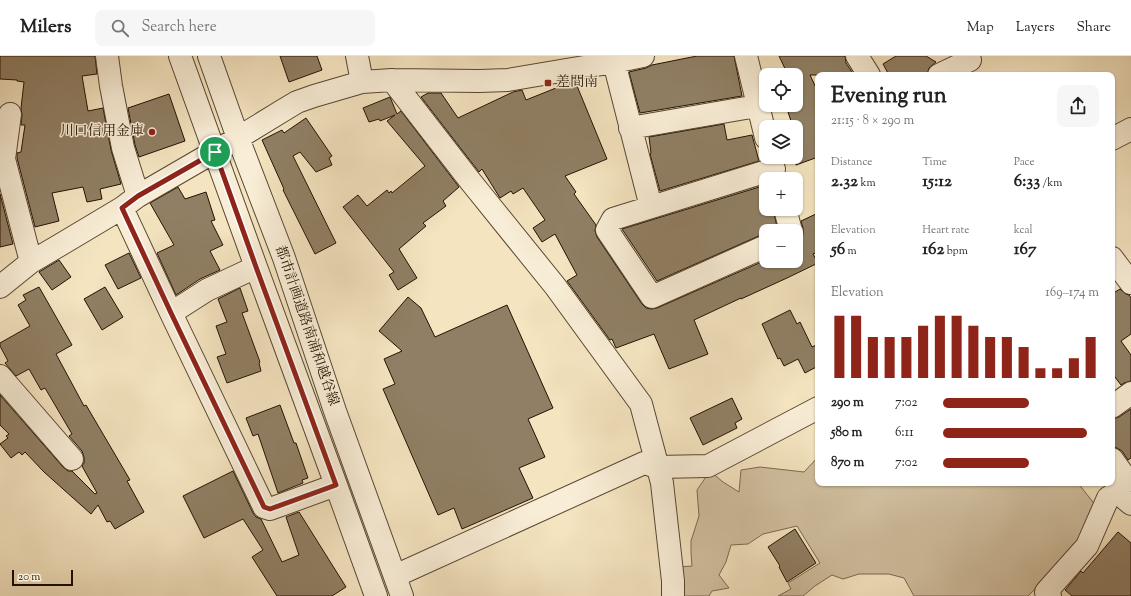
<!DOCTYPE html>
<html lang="en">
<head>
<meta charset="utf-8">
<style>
	:root { --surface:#fff; --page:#f6f6f6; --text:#222; --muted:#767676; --line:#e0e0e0; --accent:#8f2418 }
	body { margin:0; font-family:"Sorts Mill Goudy","Noto Serif JP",serif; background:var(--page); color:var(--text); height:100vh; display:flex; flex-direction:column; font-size:15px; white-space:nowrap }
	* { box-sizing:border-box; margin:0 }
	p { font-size:13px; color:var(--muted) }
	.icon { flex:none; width:22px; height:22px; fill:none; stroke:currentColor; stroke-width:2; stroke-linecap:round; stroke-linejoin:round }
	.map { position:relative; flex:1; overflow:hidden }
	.sheet { position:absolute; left:815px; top:16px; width:300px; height:414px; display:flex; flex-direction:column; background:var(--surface); border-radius:8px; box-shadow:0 1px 3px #0004 }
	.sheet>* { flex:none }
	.fabs { position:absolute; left:759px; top:12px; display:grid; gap:8px }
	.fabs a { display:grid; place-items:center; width:44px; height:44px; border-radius:8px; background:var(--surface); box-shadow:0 1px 3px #0004; font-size:20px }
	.scale { position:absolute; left:12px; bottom:10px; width:61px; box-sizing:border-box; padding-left:4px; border:2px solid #241201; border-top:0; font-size:11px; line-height:14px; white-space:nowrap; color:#241201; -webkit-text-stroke:3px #f8edd6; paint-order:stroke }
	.pin { position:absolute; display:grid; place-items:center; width:34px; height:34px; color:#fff; margin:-17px; border:2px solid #fff; border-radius:50%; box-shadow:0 1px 4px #0007 }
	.round { display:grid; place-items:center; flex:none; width:42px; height:42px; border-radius:8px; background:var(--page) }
	.head { display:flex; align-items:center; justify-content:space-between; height:68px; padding:0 16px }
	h1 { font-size:22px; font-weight:700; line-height:30px }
	.metrics { display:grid; grid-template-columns:repeat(3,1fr); gap:6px; height:68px; padding:4px 16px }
	.metrics div { display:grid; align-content:center }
	.metrics b { font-size:17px; font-weight:700 }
	.metrics small { font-size:11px; font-weight:400 }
	.metrics p { font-size:11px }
	.chart { height:112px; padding:8px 16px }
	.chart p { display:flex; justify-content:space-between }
	.chart svg { width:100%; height:72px; margin-top:4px; stroke:var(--accent); stroke-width:6 }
	ul { padding:0 16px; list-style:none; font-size:13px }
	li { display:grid; grid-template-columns:64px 48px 1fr; align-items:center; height:30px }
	li i { height:10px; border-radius:5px; background:var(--accent) }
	header { display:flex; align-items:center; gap:24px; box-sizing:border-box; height:56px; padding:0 20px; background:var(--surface); border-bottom:1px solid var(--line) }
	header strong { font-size:19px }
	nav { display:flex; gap:22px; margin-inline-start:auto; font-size:14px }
	.search { width:280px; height:36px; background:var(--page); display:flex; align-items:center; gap:10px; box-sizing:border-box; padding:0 14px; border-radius:8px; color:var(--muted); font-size:15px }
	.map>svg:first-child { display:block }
</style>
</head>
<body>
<header>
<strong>Milers</strong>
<div class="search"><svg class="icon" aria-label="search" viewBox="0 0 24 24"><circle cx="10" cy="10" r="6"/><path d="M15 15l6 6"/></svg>Search here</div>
<nav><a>Map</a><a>Layers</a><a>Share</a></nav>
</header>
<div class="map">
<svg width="1131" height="540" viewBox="0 0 1131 540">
	<rect width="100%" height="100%" fill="#f4e4c0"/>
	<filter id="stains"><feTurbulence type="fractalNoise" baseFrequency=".005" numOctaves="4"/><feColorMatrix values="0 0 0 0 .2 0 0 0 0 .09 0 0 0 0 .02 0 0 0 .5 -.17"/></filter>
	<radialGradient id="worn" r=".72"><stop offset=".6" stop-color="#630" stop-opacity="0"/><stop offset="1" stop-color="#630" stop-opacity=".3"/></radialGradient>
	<!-- green -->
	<path fill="#d1c0a0" stroke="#7a6950" d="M 818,401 L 818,427 L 1078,427 L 1096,450 L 1081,482 L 1069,499 L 1028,540 L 914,540 L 904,522 L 889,518 L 859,518 L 843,523 L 832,519 L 815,530 L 803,540 L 778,540 L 791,533 L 788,527 L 820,507 L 797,470 L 763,478 L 748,488 L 731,489 L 726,506 L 719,519 L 729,532 L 712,535 L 709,540 L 679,540 L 678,511 L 692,510 L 691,497 L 691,485 L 699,460 L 697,434 L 710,415 L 723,426 L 739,436 L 741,414 L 760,411 L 804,416 Z"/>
	<!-- building -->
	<path fill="#907f64" stroke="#241201" d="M 0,0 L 95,0 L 97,18 L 82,20 L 88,55 L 103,52 L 111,94 L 121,128 L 100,133 L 102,143 L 87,146 L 83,131 L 52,137 L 59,165 L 35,171 L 17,102 L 17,97 L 21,96 L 25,69 L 21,69 L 22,59 L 21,52 L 24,26 L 17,25 L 17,24 L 0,23 Z
		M 280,0 L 317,0 L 322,14 L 289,26 Z
		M 697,0 L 734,0 L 742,40 L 640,57 L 629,16 L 646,12 L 652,9 Z
		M 779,0 L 845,0 L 846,7 L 854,19 L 810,19 L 818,36 L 818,101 L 796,109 L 796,71 L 793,71 L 788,56 L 796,53 L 796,19 L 788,19 Z
		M 896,0 L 926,0 L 936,6 L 929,12 L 927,19 L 889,19 L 883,8 Z
		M 575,25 L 607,103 L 565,120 L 576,136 L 574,138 L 596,169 L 595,175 L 597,181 L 642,248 L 646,252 L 651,253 L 657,252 L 766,204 L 766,205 L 796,205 L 796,186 L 800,183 L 803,178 L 803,172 L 801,165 L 818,157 L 818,196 L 813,198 L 818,207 L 787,222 L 741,243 L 741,242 L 694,264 L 708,298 L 669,313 L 654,278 L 616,292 L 612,283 L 610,284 L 567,225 L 577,219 L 555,178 L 542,186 L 533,172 L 545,164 L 523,132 L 513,138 L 511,135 L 500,142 L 482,113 L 479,116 L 421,41 L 428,37 L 441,37 L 458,62 L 513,36 L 522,34 L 526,44 L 571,26 Z
		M 169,38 L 185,85 L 139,101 L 135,89 L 128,52 Z
		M 390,41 L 397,58 L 401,55 L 459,131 L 443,145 L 446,150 L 423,167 L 426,170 L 399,193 L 417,222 L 398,234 L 389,219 L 394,216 L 343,151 L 358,139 L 367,150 L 387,134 L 389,137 L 391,135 L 392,137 L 425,110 L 387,65 L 395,59 L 380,65 L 379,63 L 369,66 L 363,52 Z
		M 306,62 L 332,100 L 329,102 L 332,109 L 316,116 L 300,96 L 293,100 L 336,187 L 315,198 L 283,134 L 284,133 L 262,84 L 282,74 L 284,77 Z
		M 724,68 L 727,84 L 752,79 L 759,105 L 660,135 L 650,98 L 651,97 L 649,81 Z
		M 766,129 L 766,153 L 773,153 L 778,175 L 766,175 L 766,178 L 761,179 L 657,225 L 622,173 Z
		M 178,131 L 185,143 L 206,136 L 215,164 L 211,165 L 223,189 L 210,195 L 220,214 L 200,223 L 176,239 L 157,197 L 174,189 L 150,147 Z
		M 0,138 L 13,188 L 0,191 Z
		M 129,197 L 141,222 L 118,233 L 105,209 Z
		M 59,204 L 71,221 L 52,234 L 39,216 Z
		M 39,231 L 72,289 L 56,298 L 84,350 L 86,349 L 130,424 L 127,425 L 144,456 L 115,473 L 110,465 L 107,466 L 98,449 L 91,458 L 44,416 L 25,396 L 22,399 L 19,396 L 11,402 L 0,388 L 8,382 L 6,380 L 9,378 L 0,369 L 0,339 L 63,411 L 68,415 L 72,415 L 95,438 L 97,437 L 82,410 L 84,407 L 84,401 L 82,395 L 69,380 L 72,378 L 45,332 L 41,334 L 29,313 L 16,320 L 5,307 L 8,305 L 0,290 L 0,287 L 30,270 L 18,249 L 26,244 L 23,239 Z
		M 105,231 L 123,261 L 102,274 L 84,243 Z
		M 240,232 L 248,255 L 242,257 L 260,306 L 259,307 L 261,315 L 227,327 L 217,301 L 226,298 L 216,270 L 227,266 L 218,243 Z
		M 1120,233 L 1126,238 L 1129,239 L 1131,242 L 1131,278 L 1121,285 L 1131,299 L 1131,325 L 1124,327 L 1121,329 L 1112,317 L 1112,238 Z
		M 408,241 L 421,252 L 435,281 L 507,249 L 553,352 L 528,363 L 545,401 L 519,412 L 533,442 L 462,473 L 454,452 L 438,459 L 383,333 L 395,328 L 384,303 L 402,295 L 379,275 Z
		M 790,254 L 797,268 L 800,266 L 812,291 L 818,288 L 818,310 L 805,317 L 798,303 L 784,310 L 780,302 L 778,303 L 762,268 Z
		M 732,342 L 742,363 L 735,367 L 737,372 L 703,389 L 690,362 Z
		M 280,349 L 294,387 L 296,387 L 308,422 L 302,424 L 303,427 L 278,437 L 258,378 L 253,380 L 246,362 Z
		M 1131,353 L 1131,402 L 1128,404 L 1122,395 L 1117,392 L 1112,391 L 1112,363 L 1119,361 Z
		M 233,415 L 253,457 L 256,461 L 261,463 L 282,506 L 299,499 L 286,461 L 299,456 L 346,531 L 332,540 L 277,540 L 252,501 L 263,494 L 243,463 L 204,482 L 183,440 Z
		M 795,473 L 816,507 L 787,526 L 779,511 L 780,510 L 768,491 Z
		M 1118,476 L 1131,487 L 1131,540 L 1072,540 L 1065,534 L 1081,515 L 1083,517 Z"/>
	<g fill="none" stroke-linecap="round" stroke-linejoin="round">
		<!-- minor casing -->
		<g stroke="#584631" stroke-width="24">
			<path id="minor" d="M 107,0 L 111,30 L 123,92 L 138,140
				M 180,0 L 256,211 L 336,429 L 376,540
				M 209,0 L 238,82 L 284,202 L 335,355 L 402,540
				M 357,0 L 362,26
				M 746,0 L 766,82
				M 857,0 L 869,19
				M 614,6 L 651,151
				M 939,19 L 970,4
				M 392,24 L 471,126 L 555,230 L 641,348 L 662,427 L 673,525 L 673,540
				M 10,58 L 4,103 L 31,206
				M 630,72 L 757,50
				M 1112,83 L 1131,73
				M 122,152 L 171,257 L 264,451 L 270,453 L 336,429
				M 785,153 L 791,175
				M 766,190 L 652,241 L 607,174 L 613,163 L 774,113
				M 1112,202 L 1131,227
				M 0,231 L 31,206 L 60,189 L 122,152 L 138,140 L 238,82 L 282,55 L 297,46 L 314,40 L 362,26 L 392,24 L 479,25 L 508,24 L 614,6 L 643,0
				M 171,257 L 207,234 L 256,211
				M 0,320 L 72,403
				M 1112,351 L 1131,337
				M 1112,403 L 1128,425
				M 1117,436 L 1131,448
				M 395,520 L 644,407 L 657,411 L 708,410 L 818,352
				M 1050,540 L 1046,536 L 1087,490 L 1108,442 L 1117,436 L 1128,425 L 1131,424"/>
		</g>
		<!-- minor -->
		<use href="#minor" stroke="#f8edd6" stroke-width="22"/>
	</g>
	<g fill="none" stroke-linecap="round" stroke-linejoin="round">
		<!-- route casing -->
		<g stroke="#fff" stroke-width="8">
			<path id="route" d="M 215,96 L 256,211 L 336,429 L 270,453 L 264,451 L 171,257 L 122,152 L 138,140 Z"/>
		</g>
		<!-- route -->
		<use href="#route" stroke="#8f2418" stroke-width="5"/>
	</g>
	<!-- markers -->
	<g fill="#8f2418" stroke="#f8edd6" stroke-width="1.5">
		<rect x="544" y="23" width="8" height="8" rx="2"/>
		<circle cx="152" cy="76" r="4"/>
	</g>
	<g text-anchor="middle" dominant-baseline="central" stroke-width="3" stroke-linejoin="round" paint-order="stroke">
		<!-- poi labels -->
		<g font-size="14" fill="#241201" stroke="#f8edd6" text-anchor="start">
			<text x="556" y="27">差間南</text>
			<text x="144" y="76" text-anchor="end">川口信用金庫</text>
		</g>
		<!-- street labels -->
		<g font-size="14" fill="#241201" stroke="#f8edd6">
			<text transform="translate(306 270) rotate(71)">都市計画道路南浦和越谷線</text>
		</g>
	</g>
	<rect width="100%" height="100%" filter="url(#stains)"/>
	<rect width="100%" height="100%" fill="url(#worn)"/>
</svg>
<div class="fabs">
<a><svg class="icon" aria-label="locate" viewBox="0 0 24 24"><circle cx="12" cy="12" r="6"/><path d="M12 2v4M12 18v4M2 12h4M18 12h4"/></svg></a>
<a><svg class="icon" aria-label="layers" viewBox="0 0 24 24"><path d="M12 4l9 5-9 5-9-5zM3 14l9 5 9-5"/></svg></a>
<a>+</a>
<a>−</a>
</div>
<div class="scale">20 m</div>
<div class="pin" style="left:215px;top:96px;background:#1e9e55"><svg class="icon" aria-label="arrive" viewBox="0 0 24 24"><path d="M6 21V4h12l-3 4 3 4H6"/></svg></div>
<section class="sheet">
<div class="head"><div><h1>Evening run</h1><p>21:15 · 8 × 290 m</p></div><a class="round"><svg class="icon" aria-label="share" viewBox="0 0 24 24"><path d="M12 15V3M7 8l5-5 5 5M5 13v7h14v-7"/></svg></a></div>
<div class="metrics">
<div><p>Distance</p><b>2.32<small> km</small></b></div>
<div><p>Time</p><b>15:12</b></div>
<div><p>Pace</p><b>6:33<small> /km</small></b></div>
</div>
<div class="metrics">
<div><p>Elevation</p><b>56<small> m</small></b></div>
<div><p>Heart rate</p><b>162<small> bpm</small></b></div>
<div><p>kcal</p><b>167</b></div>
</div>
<div class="chart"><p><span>Elevation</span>169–174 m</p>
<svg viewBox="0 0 160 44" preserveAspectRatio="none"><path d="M5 44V6M15 44V6M25 44V19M35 44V19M45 44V19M55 44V12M65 44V6M75 44V6M85 44V12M95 44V19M105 44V19M115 44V25M125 44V38M135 44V38M145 44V32M155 44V19"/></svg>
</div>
<ul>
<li><b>290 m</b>7:02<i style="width:55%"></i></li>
<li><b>580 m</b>6:11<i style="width:92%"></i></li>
<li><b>870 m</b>7:02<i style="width:55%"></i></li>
</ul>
</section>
</div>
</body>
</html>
